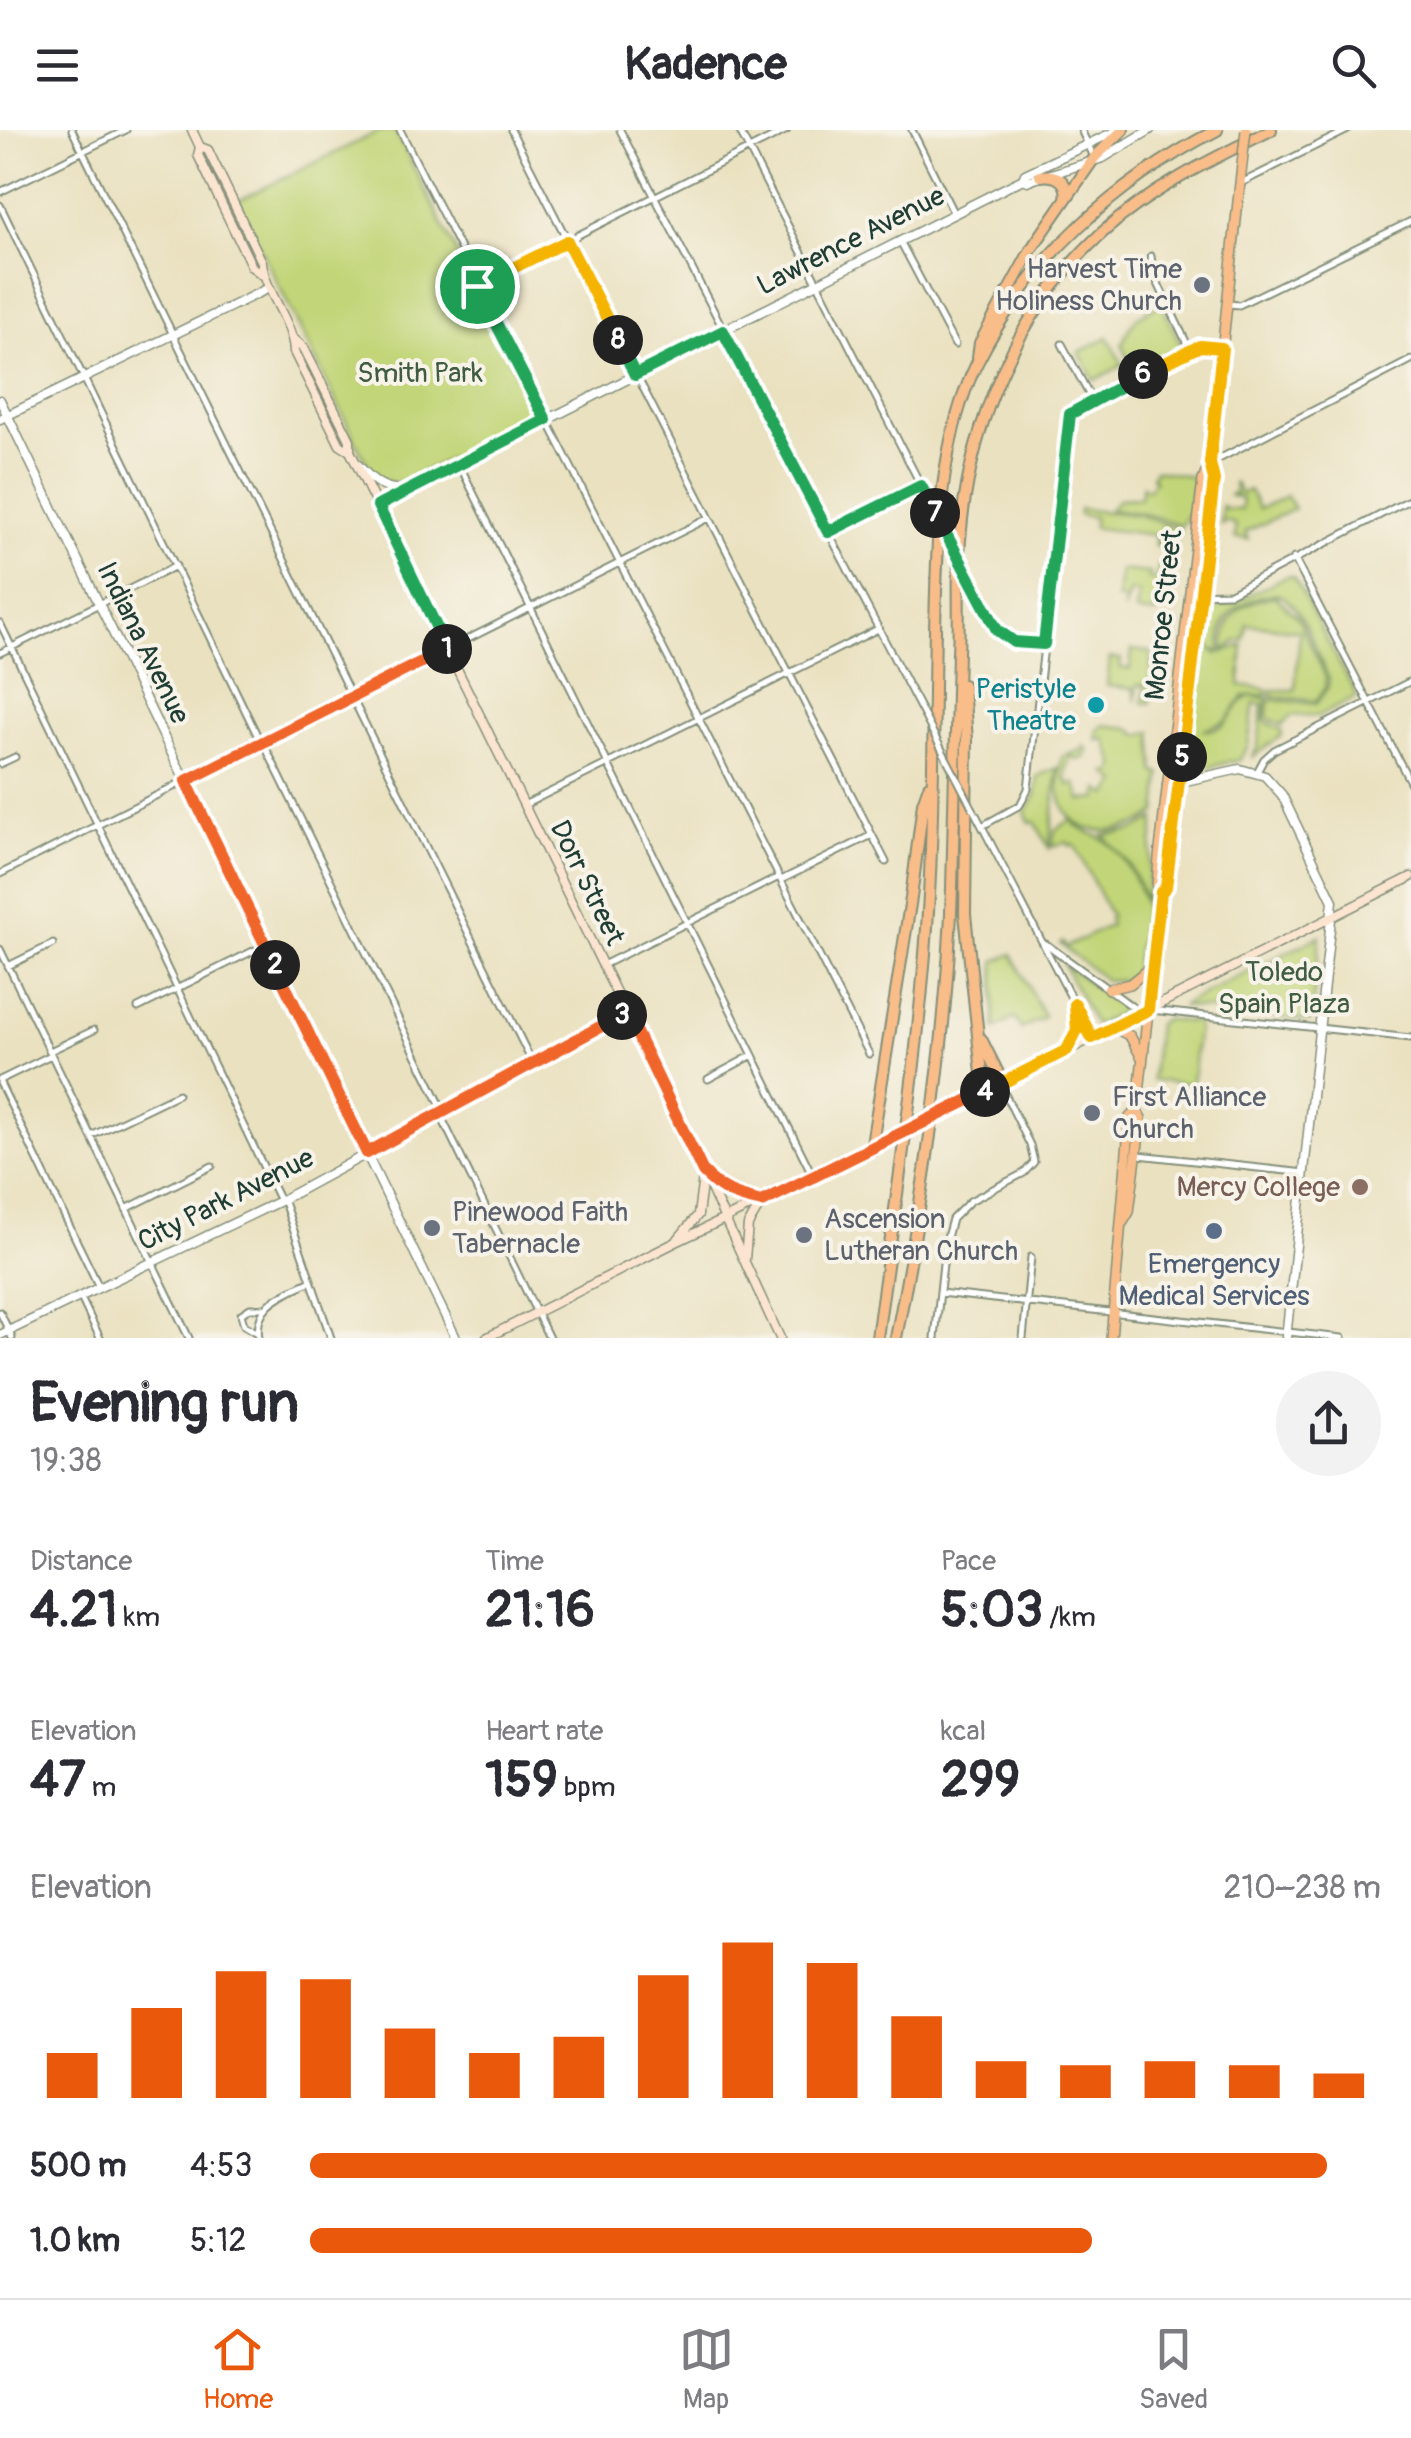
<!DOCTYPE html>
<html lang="en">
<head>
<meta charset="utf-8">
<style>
	:root { --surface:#fff; --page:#f2f2f3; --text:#2b2b33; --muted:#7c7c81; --line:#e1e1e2; --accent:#ea580c }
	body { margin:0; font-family:Pangolin,sans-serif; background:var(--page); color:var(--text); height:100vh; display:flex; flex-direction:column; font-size:38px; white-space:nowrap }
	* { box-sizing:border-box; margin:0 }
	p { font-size:32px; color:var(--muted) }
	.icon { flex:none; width:55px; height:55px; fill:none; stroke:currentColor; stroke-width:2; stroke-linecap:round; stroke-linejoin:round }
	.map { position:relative; height:1208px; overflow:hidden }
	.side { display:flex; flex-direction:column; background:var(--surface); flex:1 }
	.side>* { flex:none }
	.pin { position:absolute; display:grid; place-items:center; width:85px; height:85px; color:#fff; margin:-42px; border:5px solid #fff; border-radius:50%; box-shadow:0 2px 10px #0007 }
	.km { position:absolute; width:50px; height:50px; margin:-25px; border-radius:50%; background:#222; color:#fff; font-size:28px; line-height:50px; text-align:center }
	.round { display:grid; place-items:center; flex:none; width:105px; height:105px; border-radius:52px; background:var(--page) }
	.headline { display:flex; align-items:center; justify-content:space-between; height:170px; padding:0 30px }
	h1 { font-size:55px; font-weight:800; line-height:75px }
	.stats { display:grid; grid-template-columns:repeat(3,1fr); gap:15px; height:170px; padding:10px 30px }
	.stats div { display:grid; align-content:center }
	.stats b { font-size:50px; font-weight:800 }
	.stats small { font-size:28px; font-weight:400 }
	.stats p { font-size:28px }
	.chart { height:280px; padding:20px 30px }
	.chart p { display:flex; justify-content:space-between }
	.chart svg { width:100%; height:180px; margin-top:10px; stroke:var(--accent); stroke-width:6 }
	ul { padding:0 30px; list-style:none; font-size:32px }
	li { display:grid; grid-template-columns:160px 120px 1fr; align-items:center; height:75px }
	li i { height:25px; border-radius:12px; background:var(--accent) }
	header { display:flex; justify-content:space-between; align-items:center; height:130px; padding:0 30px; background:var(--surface); font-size:45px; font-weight:800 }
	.tab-bar { display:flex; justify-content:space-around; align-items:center; height:140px; border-top:2px solid var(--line); background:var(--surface); font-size:28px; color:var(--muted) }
	.tab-bar a { display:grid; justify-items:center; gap:5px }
	.tab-bar .selected { color:var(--accent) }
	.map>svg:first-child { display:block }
</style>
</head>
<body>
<header><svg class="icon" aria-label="menu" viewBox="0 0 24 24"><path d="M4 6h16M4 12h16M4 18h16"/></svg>Kadence<svg class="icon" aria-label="search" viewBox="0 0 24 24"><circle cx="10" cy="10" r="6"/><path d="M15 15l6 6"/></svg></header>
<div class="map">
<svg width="1411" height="1208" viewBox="0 0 1411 1208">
	<rect width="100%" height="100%" fill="#f7f3e8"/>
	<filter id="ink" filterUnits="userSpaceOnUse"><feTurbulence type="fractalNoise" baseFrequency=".01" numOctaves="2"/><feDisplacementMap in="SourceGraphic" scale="20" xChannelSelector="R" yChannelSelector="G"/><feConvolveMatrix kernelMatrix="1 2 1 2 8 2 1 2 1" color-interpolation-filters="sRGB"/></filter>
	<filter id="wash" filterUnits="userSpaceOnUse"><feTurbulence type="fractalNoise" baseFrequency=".0048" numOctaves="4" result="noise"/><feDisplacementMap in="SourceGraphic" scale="40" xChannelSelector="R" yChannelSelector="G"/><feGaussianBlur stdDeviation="2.25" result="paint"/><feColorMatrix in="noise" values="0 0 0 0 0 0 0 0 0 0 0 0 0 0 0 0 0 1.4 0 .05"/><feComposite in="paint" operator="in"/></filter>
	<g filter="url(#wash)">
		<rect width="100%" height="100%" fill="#eae1c0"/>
		<!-- green -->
		<path fill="#c2d679" stroke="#708a56" stroke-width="2.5" d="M 382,0 L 395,0 L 538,284 L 533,289 L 396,355 L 379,349 L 369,338 L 237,71 Z
			M 1162,175 L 1180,213 L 1178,218 L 1134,240 L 1122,215 C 1130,192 1138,182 1162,175 Z
			M 1108,207 L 1123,235 L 1094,250 L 1079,222 Z
			M 1155,340 L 1194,347 L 1190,381 L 1181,395 L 1141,383 L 1109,380 L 1119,369 L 1140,368 L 1142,356 L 1148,360 L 1155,351 L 1152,347 Z
			M 1234,352 L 1241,364 L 1249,360 L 1259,379 L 1287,366 L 1294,379 L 1245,402 L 1248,409 L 1235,408 L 1236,395 L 1226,391 L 1221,394 L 1222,376 L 1225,379 L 1241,380 L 1242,369 L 1228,365 L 1235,364 Z
			M 1079,379 L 1140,385 L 1180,400 L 1172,418 L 1161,416 L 1161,400 L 1159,416 L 1155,416 L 1155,405 L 1093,398 L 1093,387 L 1079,385 Z
			M 1159,436 L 1165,436 L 1155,484 L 1136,482 L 1138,463 L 1129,462 L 1124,481 L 1125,470 L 1117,469 L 1120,440 L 1150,443 L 1149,449 L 1156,450 Z
			M 1287,446 L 1294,447 L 1357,567 L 1319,586 L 1292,585 L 1282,595 L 1267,588 L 1270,569 L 1316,574 L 1328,557 L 1329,549 C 1318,529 1301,466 1274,464 C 1265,463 1251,470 1243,474 C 1223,484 1220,500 1221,521 L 1213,520 L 1202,507 L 1206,481 L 1234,472 Z
			M 1275,466 L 1298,488 L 1326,547 L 1325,558 L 1316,571 L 1271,566 L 1271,560 L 1295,560 L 1300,501 L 1247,494 L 1244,510 L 1237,511 L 1224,521 C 1224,484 1239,472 1275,466 Z
			M 1202,510 L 1217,524 L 1243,515 L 1240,555 L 1267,559 L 1267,565 L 1244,566 L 1226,591 L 1202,600 C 1235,602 1231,572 1250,566 C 1252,566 1265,568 1267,568 L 1264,591 L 1282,600 L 1281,606 L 1251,628 L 1258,616 L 1263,574 L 1254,573 L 1248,616 L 1240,629 L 1203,639 L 1189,631 L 1189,620 Z
			M 1132,520 L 1151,522 L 1150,573 L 1143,573 L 1145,555 L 1137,555 L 1136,572 L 1134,559 L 1107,556 L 1110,528 L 1121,529 L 1120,538 L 1130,539 Z
			M 1103,595 L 1130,598 L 1139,606 L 1152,602 L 1155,642 L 1161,644 L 1157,683 C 1123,707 1066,713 1059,660 C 1058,650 1061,637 1062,627 L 1084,619 L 1085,616 L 1089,621 L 1085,624 L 1086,627 L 1078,630 L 1070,626 L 1065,647 L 1069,655 L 1076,654 L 1081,670 L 1099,669 L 1099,659 L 1108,665 L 1118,652 L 1107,643 L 1114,642 L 1115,633 L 1105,608 L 1097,611 L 1098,599 L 1102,599 Z
			M 1058,638 L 1049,718 L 1035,692 L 1030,693 L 1025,682 L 1036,665 L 1038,646 Z
			M 1155,689 L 1146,769 L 1145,769 L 1129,734 L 1103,705 L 1131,701 Z
			M 1070,690 C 1079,699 1086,701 1097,706 C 1122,718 1138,752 1145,778 L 1134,843 L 1123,851 L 1105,850 L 1060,814 L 1062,812 L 1066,817 L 1110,795 L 1108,789 L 1111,787 L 1074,714 L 1070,716 L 1067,712 L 1052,717 L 1055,700 Z
			M 1320,806 L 1311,891 L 1182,876 L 1182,875 Z
			M 1012,824 L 1044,887 L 1021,899 L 1015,888 L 995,899 L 995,831 Z
			M 1063,834 L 1122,876 L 1120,883 L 1095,895 Z
			M 1164,889 L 1198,893 L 1192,954 L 1152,950 L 1157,894 Z"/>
	</g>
	<g filter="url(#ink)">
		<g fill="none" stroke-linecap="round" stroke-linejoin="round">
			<!-- minor casing -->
			<g stroke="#848f7a" stroke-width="9">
				<path id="minor" d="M 72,0 L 533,934
					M 400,0 L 869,924
					M 511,0 L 886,732
					M 620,0 L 899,538
					M 739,0 L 928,369
					M 912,0 L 954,84
					M 1081,0 L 1095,29
					M 1241,53 L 1348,0
					M 0,62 L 126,0
					M 0,75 L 261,613
					M 900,111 L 955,215
					M 1151,126 L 1153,143 L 1190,220
					M 477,156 L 787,0
					M 1228,174 L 1239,175 L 1411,91
					M 1062,214 L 1092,270
					M 1213,332 L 1411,230
					M 459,334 L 814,1048
					M 828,402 L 921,356
					M 1294,428 L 1411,654
					M 1189,464 L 1230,463 L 1411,369
					M 980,470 C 999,506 1003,512 1044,514
					M 0,493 L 280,1071
					M 0,523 L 176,436
					M 263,612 L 444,982
					M 0,634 L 15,627
					M 1257,642 L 1264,629 L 1274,620 L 1411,551
					M 524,675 L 878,499
					M 973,679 L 1092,908
					M 982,696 L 1020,675 L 1028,659 L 1070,284 L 1196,217 L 1223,218
					M 0,744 L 709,388
					M 781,750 L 872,705
					M 1046,814 L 1141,883
					M 0,819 L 189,1208
					M 603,835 L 779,747
					M 8,836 L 53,814
					M 138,878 L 265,815
					M 1151,880 L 1411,908
					M 1069,918 L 1077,900 L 1076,881
					M 50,921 L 94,900
					M 708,949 L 753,925
					M 0,950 L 51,925
					M 0,953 L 99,1157
					M 440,984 L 549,1208
					M 91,1006 L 178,964
					M 1139,1025 L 1305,1043
					M 283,1069 L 331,1208
					M 126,1079 L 212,1036
					M 940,1163 L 1342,1208
					M 80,1166 L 100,1208
					M 0,1182 L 12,1208
					M 258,1203 L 244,1195 L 241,1184 L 250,1178 L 263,1178
					M 259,1208 C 253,1173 285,1164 311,1151
					M 935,1208 L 945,1115 L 952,1089 L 970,1071 L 1024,1043 L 1034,1032 L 1030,1015 L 1000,954
					M 1023,1208 L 1031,1127"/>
			</g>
			<!-- tertiary casing -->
			<g stroke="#848f7a" stroke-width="11">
				<path id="tertiary" d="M 1023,49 L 1028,51 L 1103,28 L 1150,0
					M 0,270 L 456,1208
					M 0,289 L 269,158
					M 358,335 C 372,350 384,362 405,359
					M 377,376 L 1023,49 L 1025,44 L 1118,0
					M 1167,655 L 1240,639 L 1265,646 L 1282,665 L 1333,771 L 1286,1208
					M 0,1205 L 280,1071 L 626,883"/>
			</g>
			<!-- secondary casing -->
			<g stroke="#848f7a" stroke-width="11">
				<path id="secondary" d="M 192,0 L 200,17 L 208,20 L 262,132 C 265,164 293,190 294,222 L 340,315 L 350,321
					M 200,17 L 198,25 L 252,137 L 263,145
					M 294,209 L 304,218 L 350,310 L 350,321 L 688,1009 L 780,1208
					M 944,983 L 1411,747
					M 709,1048 L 729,1065 L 762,1072 L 748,1095 L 745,1129
					M 678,1109 L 698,1085 L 703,1047
					M 486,1208 L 674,1113 L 888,1011"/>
			</g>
			<!-- primary casing -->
			<g stroke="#848f7a" stroke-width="12">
				<path id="primary" d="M 1161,762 L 1167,757 L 1170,731 L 1213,350 L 1210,333 L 1243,25
					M 1108,859 L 1130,854 L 1153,835
					M 1113,897 L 1130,906 L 1141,926
					M 1123,1092 L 1129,1082 L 1140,997 L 1141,988 L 1137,981 L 1161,762 L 1157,756 L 1159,728 L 1203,350 L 1210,333
					M 1111,1208 L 1130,987 L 1137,981"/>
			</g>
			<!-- motorway casing -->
			<g stroke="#848f7a" stroke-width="14">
				<path id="motorway" d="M 1040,46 C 1056,44 1069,50 1066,69
					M 978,227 L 980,213 L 1032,118 L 1095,27 L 1123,0
					M 963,555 L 967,610 L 965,784 L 984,962
					M 981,909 L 1003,953
					M 871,1020 L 911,768 L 923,673 L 929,656
					M 877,1208 C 897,1060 921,914 929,765 C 934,677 933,588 935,500 C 937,414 938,312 977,233 C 1029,129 1116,52 1217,0
					M 896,1208 C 925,1060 947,908 952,758 C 954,680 956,601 958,523 C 960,486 957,447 960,410 C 969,294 1016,181 1103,102 C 1152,58 1212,29 1271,0"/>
			</g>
			<!-- minor -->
			<use href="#minor" stroke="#fff" stroke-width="5"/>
			<!-- tertiary -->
			<use href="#tertiary" stroke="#fff" stroke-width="8"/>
			<!-- secondary -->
			<use href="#secondary" stroke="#fce5d0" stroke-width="8"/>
			<!-- primary -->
			<use href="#primary" stroke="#f8bd89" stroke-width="9"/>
			<!-- motorway -->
			<use href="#motorway" stroke="#f8bd89" stroke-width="10"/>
			<!-- minor-bridge casing -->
			<g stroke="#848f7a" stroke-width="9" stroke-linecap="butt">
				<path id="minor-bridge" d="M 928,369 L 980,470
					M 899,538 L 973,679"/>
			</g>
			<!-- secondary-bridge casing -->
			<g stroke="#848f7a" stroke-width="11" stroke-linecap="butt">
				<path id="secondary-bridge" d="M 888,1011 L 944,983"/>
			</g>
			<!-- primary-bridge casing -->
			<g stroke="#848f7a" stroke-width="12" stroke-linecap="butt">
				<path id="primary-bridge" d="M 1243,25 L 1246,0"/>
			</g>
			<!-- minor-bridge -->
			<use href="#minor-bridge" stroke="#fff" stroke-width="5"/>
			<!-- secondary-bridge -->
			<use href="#secondary-bridge" stroke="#fce5d0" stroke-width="8"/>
			<!-- primary-bridge -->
			<use href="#primary-bridge" stroke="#f8bd89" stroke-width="9"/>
		</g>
	</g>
	<g fill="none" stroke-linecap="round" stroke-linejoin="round" filter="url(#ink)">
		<!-- split-1 casing -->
		<g stroke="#fff" stroke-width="20">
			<path id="split-1" d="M 447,519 L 378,376 L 546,290 L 477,156"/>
		</g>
		<!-- split-2 casing -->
		<g stroke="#fff" stroke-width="20">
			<path id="split-2" d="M 275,835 L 186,651 L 447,519"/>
		</g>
		<!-- split-3 casing -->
		<g stroke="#fff" stroke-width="20">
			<path id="split-3" d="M 275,835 L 367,1023 L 622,885"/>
		</g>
		<!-- split-4 casing -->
		<g stroke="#fff" stroke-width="20">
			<path id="split-4" d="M 622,885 L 626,883 L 632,894 L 703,1042 C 722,1062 736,1066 762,1072 L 985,962"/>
		</g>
		<!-- split-5 casing -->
		<g stroke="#fff" stroke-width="20">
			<path id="split-5" d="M 985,962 L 1067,920 L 1077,900 L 1075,874 L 1092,908 L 1148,880 L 1161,762 L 1166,757 L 1182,627"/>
		</g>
		<!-- split-6 casing -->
		<g stroke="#fff" stroke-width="20">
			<path id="split-6" d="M 1143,244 L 1200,216 L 1222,218 L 1210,333 L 1214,350 L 1182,627"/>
		</g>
		<!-- split-7 casing -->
		<g stroke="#fff" stroke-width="20">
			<path id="split-7" d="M 935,383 L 997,500 L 1014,512 L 1044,514 L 1070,284 L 1143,244"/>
		</g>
		<!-- split-8 casing -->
		<g stroke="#fff" stroke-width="20">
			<path id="split-8" d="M 618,210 L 635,245 L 723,201 L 828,402 L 921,356 L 935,383"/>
		</g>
		<!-- split-9 casing -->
		<g stroke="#fff" stroke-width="20">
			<path id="split-9" d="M 477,156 L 567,111 L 618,210"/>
		</g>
		<!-- split-1 -->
		<use href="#split-1" stroke="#22a559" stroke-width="12"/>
		<!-- split-2 -->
		<use href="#split-2" stroke="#f0652b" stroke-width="12"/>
		<!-- split-3 -->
		<use href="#split-3" stroke="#f0652b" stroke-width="12"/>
		<!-- split-4 -->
		<use href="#split-4" stroke="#f0652b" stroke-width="12"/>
		<!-- split-5 -->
		<use href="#split-5" stroke="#f5b400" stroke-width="12"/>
		<!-- split-6 -->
		<use href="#split-6" stroke="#f5b400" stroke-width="12"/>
		<!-- split-7 -->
		<use href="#split-7" stroke="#22a559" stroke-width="12"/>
		<!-- split-8 -->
		<use href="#split-8" stroke="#22a559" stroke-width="12"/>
		<!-- split-9 -->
		<use href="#split-9" stroke="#f5b400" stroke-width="12"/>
	</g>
	<!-- markers -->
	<g fill="#6b7280" stroke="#f7f3e8" stroke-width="4">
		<circle cx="1202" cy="155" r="10"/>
		<circle cx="1092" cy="983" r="10"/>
		<circle cx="432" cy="1098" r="10"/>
		<circle cx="804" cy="1105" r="10"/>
	</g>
	<circle fill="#0f9aa8" stroke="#f7f3e8" stroke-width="4" cx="1096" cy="575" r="10"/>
	<circle fill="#8d6e63" stroke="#f7f3e8" stroke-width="4" cx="1360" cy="1057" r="10"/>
	<circle fill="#5c6f8a" stroke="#f7f3e8" stroke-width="4" cx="1214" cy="1101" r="10"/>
	<g text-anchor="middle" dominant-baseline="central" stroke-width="8" stroke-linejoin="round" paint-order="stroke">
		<!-- street labels -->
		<g font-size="28" fill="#1f3d34" stroke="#f7f3e8">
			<text transform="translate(851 111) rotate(-27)">Lawrence Avenue</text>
			<text transform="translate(1164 485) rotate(-84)">Monroe Street</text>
			<text transform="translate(143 513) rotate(64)">Indiana Avenue</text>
			<text transform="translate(587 753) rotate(64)">Dorr Street</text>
			<text transform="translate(226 1070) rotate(-27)">City Park Avenue</text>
		</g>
		<!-- worship labels -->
		<g font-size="28" fill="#5b616d" stroke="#f7f3e8" text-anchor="start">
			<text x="1182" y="139" text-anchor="end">Harvest Time<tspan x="1182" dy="32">Holiness Church</tspan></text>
			<text x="1112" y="967">First Alliance<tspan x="1112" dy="32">Church</tspan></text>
			<text x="452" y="1082">Pinewood Faith<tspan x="452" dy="32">Tabernacle</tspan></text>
			<text x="824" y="1089">Ascension<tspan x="824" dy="32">Lutheran Church</tspan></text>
		</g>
		<!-- park labels -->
		<g font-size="28" fill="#405c42" stroke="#f7f3e8">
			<text x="420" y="243">Smith Park</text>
			<text x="1284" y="842">Toledo<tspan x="1284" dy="32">Spain Plaza</tspan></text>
		</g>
		<!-- culture labels -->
		<g font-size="28" fill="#0d838f" stroke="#f7f3e8" text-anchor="end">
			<text x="1076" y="559">Peristyle<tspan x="1076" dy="32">Theatre</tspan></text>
		</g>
		<!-- education labels -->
		<g font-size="28" fill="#785e54" stroke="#f7f3e8" text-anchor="end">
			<text x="1340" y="1057">Mercy College</text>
		</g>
		<!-- service labels -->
		<g font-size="28" fill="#4e5e75" stroke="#f7f3e8">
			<text x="1214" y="1134">Emergency<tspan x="1214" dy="32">Medical Services</tspan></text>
		</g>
	</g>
</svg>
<div class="pin" style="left:477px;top:156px;background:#1e9e55"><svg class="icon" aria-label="arrive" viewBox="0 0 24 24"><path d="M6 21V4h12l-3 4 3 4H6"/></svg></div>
<b class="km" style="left:447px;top:519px">1</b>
<b class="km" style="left:275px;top:835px">2</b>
<b class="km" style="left:622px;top:885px">3</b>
<b class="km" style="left:985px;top:962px">4</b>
<b class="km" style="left:1182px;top:627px">5</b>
<b class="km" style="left:1143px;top:244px">6</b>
<b class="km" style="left:935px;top:383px">7</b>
<b class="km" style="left:618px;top:210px">8</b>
</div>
<section class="side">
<div class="headline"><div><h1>Evening run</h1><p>19:38</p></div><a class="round"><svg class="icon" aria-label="share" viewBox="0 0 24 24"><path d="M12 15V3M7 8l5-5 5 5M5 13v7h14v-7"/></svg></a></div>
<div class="stats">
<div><p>Distance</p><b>4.21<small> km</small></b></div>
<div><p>Time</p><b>21:16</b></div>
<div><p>Pace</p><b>5:03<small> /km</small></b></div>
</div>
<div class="stats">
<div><p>Elevation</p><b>47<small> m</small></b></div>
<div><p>Heart rate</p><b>159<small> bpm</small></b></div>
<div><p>kcal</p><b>299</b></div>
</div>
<div class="chart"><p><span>Elevation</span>210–238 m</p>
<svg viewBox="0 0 160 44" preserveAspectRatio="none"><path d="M5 44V33M15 44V22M25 44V13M35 44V15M45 44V27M55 44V33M65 44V29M75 44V14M85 44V6M95 44V11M105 44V24M115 44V35M125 44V36M135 44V35M145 44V36M155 44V38"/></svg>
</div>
<ul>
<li><b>500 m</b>4:53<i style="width:95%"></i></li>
<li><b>1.0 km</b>5:12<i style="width:73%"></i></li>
</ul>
</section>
<nav class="tab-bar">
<a class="selected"><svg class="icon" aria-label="home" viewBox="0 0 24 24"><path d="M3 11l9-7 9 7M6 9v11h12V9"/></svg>Home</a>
<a><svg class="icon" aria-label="map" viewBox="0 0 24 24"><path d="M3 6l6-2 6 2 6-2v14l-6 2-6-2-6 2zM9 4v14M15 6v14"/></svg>Map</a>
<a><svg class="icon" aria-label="saved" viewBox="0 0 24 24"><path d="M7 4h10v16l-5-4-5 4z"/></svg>Saved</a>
</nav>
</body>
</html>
